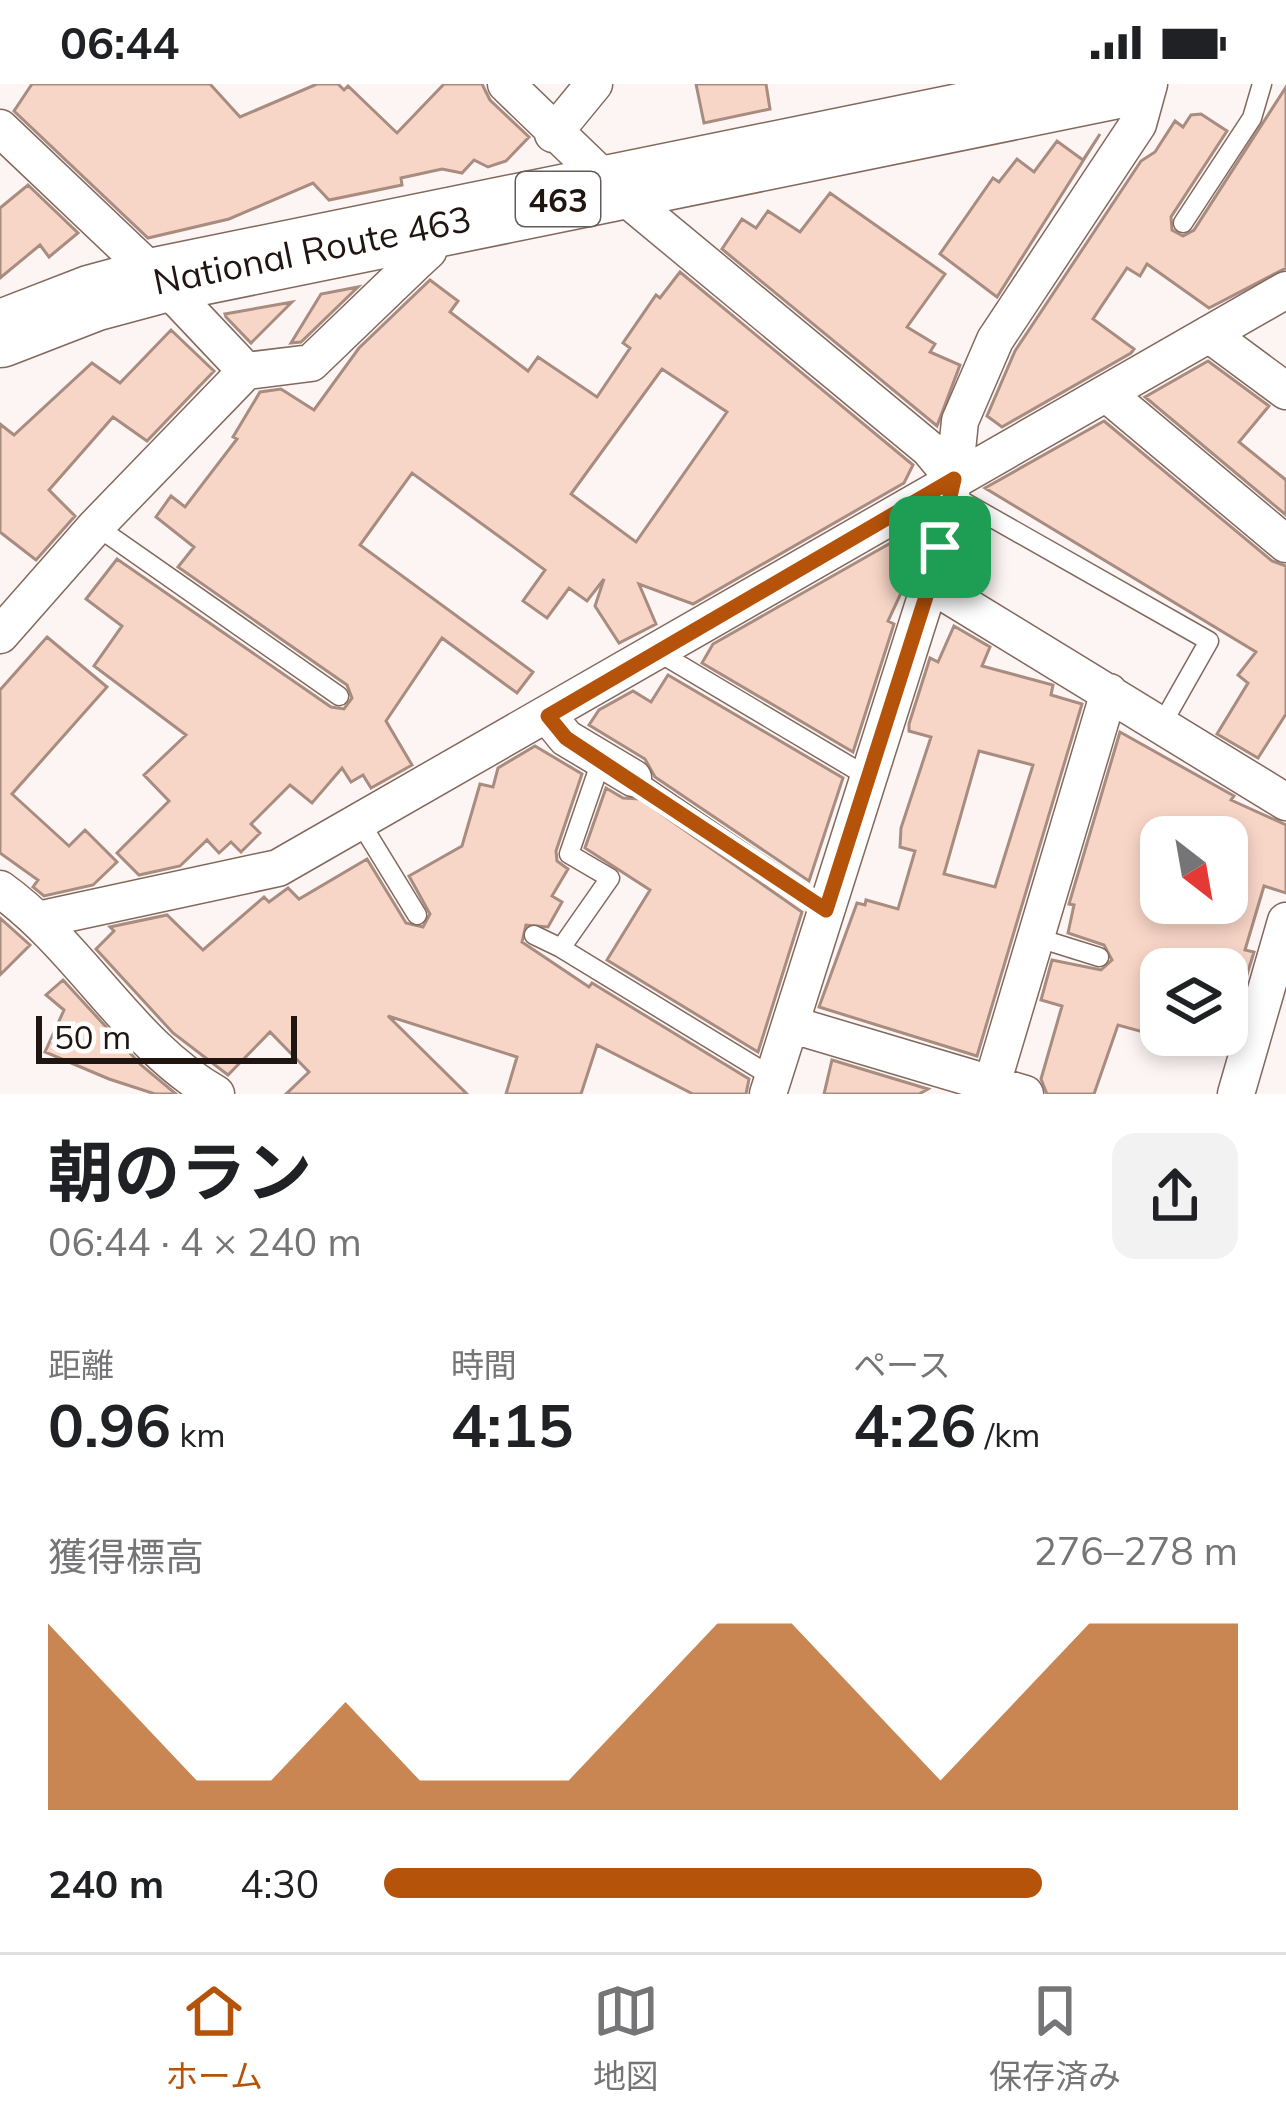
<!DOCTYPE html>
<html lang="ja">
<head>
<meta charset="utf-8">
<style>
	:root { --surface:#fff; --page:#f2f2f2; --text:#202124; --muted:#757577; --line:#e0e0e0; --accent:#b45309 }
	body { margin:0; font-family:Mulish,"Noto Sans JP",sans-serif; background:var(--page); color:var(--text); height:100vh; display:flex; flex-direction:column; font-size:45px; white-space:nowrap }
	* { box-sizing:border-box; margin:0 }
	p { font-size:39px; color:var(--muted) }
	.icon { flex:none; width:66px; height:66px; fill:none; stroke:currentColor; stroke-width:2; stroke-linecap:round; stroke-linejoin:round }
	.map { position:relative; height:1010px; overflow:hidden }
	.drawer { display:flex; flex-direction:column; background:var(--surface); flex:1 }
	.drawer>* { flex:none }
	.needle { width:78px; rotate:149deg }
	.controls { position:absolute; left:1140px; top:732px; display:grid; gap:24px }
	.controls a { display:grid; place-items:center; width:108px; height:108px; border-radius:24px; background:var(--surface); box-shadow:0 6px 18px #0003; font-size:60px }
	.scale { position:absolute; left:36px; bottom:30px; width:261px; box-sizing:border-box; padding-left:12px; border:6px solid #201511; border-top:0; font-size:33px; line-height:42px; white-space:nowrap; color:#201511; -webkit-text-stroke:9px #fff; paint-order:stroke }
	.pin { position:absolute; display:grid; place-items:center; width:102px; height:102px; color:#fff; margin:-51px; border-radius:24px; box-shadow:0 6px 18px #0006 }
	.round { display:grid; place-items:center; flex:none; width:126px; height:126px; border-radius:24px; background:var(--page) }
	.head { display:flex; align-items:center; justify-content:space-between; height:204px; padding:0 48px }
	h1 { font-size:66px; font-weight:700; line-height:90px }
	.metrics { display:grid; grid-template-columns:repeat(3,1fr); gap:18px; height:204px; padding:12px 48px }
	.metrics div { display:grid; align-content:center }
	.metrics b { font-size:60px; font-weight:700 }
	.metrics small { font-size:33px; font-weight:400 }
	.metrics p { font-size:33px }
	.chart { height:336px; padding:24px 48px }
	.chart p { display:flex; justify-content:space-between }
	.chart svg { width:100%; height:216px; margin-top:12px; fill:var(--accent); opacity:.7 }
	ul { padding:0 48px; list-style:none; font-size:39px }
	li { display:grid; grid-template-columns:192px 144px 1fr; align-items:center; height:90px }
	li i { height:30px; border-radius:15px; background:var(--accent) }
	.status { display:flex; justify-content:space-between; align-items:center; height:84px; padding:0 60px; background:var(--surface); direction:ltr }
	.status svg { height:33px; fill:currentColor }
	.tabs { display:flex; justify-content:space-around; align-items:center; height:168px; border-top:3px solid var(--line); background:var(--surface); font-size:33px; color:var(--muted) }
	.tabs a { display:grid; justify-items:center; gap:6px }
	.tabs .active { color:var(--accent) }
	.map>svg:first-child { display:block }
</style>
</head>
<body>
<div class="status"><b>06:44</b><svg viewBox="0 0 49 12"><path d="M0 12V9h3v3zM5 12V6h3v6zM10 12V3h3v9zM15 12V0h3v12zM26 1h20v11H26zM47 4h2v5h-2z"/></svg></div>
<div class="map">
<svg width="1286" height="1010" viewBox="0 0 1286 1010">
	<rect width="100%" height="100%" fill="#fcf5f3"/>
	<!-- building -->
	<path fill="#f8d6c7" stroke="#a88c7f" stroke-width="3" fill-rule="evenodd" d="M 32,0 L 210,0 L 240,33 L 317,0 L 338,0 L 344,6 L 348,2 L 397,49 L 444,0 L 482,0 L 490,16 L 529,53 L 506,77 L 488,83 L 474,76 L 462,89 L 442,85 L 401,94 L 402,101 L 329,116 L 313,99 L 229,135 L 148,154 L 14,27 Z
		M 696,0 L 766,0 L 770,25 L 704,39 Z
		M 1286,3 L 1286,184 L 1209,224 L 1147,180 L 1140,192 L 1127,184 L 1093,235 L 1134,265 L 1131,269 L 1002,343 L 987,332 L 1015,267 L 1141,77 L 1155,68 L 1175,37 L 1183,43 L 1191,31 L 1201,30 L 1227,47 L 1171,133 L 1172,146 L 1183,152 L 1194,146 Z
		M 1100,50 L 997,213 L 940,170 L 993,94 L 999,98 L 1017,75 L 1034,88 L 1057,57 L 1083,76 Z
		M 28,101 L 78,149 L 49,173 L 40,161 L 0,194 L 0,124 Z
		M 830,109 L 945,190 L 907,243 L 935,260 L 930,268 L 960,281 L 937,342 L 722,165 L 742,135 L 756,144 L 768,127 L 800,148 Z
		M 680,188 L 913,381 L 904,399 L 693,520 L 639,500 L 656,540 L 619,559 L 595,522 L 604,495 L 587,517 L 569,504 L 547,534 L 523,517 L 545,486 L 412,389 L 360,461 L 533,588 L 517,609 L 442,554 L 386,637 L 412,681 L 371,704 L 363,691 L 351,698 L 342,684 L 312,719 L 290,701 L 251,740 L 260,749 L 241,768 L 231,758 L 219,769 L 207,756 L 180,782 L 139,791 L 117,769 L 169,717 L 144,691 L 186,651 L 94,582 L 122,542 L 86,515 L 117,475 L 331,623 L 344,625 L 352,614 L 347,601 L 178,483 L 194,463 L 156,433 L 171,412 L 185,423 L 237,355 L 233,353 L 260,308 L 281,305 L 314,326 L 359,264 L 430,196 L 458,217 L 450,228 L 528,287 L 538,273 L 597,313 L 630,264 L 623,259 L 656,211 L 660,214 ZM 662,285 L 727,328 L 636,458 L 571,410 Z
		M 358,203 L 301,258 L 291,259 L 321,210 Z
		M 292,218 L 251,259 L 226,233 L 225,230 Z
		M 171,246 L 214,287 L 147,357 L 113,333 L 49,406 L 75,432 L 36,476 L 0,448 L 0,340 L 14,351 L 92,279 L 120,299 Z
		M 1208,277 L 1269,322 L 1239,358 L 1286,396 L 1286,431 L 1145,313 Z
		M 1104,337 L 1272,477 L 1286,482 L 1286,630 L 1258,674 L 1217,650 L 1248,599 L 1238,591 L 1256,568 L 985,404 Z
		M 910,448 L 917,452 L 908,494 L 888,537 L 894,540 L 853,668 L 702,579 L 713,560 Z
		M 954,542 L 990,563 L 982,582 L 1053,601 L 1051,611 L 1082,620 L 977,972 L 819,923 L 857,819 L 865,821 L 866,816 L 898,825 L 915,767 L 900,763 L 901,744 L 931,653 L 909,647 L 909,640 L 930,574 L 938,578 ZM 979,667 L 1033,681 L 995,803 L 944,790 Z
		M 47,553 L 107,603 L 12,710 L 69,762 L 85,746 L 117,778 L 93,801 L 44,812 L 33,803 L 38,796 L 0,769 L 0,606 Z
		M 668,591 L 843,694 L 809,797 L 655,693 L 645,675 L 589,641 L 599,626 L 633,607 L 651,618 Z
		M 1120,648 L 1234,712 L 1231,716 L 1286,741 L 1286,809 L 1264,802 L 1245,866 L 1254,868 L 1245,897 L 1227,892 L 1227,885 L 1176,878 L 1174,885 L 1161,885 L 1161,928 L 1154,951 L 1118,941 L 1094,1010 L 1047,1010 L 1041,995 L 1062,922 L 1041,916 L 1052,876 L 1101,886 L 1112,876 L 1104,861 L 1068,849 L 1074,821 L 1069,820 ZM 1161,753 L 1227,753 L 1227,819 L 1161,819 Z
		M 535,662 L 582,690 L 556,767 L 557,777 L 568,785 L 552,812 L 562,818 L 548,843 L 526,841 L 522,858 L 589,903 L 592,899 L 749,995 L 746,1010 L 693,1010 L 597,961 L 581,1010 L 506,1010 L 517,973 L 388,932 L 467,1010 L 286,1010 L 309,988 L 270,948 L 228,991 L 173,949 L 96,865 L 114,847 L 110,843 L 167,831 L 203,866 L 264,813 L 269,818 L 288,804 L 299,815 L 367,775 L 406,839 L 423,843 L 430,830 L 409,792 L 462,762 L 480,700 L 493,703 L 498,684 Z
		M 606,704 L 623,714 L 640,715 L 802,828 L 758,968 L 607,876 L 650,806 L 585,764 Z
		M 0,834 L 30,861 L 0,891 Z
		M 63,896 L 141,981 L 176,1010 L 155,1010 L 109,995 L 45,968 L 64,926 L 46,911 Z
		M 832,976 L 928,1005 L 919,1010 L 824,1010 Z"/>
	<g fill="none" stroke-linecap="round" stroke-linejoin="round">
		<!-- lane casing -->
		<g stroke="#83685d" stroke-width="21">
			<path id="lane" d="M 1183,139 L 1252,34 L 1262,0
				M 950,410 L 1209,557 L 1162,640
				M 96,442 L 339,612
				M 658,568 L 868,693
				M 633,694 L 827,826
				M 360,738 L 417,831
				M 534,851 L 561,864 L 610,794 L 569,770 L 601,677
				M 1035,853 L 1099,873
				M 561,864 L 774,994"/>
		</g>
		<!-- street casing -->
		<g stroke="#83685d" stroke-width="39">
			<path id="street" d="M 506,0 L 614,104 L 929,365 L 954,395
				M 1149,0 L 1138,40 L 995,256 L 960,337 L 954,395 L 930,500 L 1286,718
				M 0,44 L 160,196 L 246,287
				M 553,50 L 594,0
				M 1209,250 L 1286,307
				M 1107,310 L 1286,460
				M 0,551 L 96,442 L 246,287 L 311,279 L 415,179 L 428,167 L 422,143
				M 548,632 L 566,654 L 633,694
				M 0,805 C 81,863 130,961 216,1010
				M 42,835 L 278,784 L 1286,206
				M 793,941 L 1025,1010
				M 992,1000 L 1109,608
				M 768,1010 L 930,500
				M 1236,1010 L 1286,837"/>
		</g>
		<!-- highway casing -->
		<g stroke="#83685d" stroke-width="69">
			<g id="highway">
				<path id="s1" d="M 0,250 L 93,214 L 160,196 L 1122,0"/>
			</g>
		</g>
		<!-- lane -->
		<use href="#lane" stroke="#fff" stroke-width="18"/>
		<!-- street -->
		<use href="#street" stroke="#fff" stroke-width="36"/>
		<!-- highway -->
		<use href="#highway" stroke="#fff" stroke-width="66"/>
	</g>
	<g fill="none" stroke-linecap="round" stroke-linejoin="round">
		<!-- route casing -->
		<g stroke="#fff" stroke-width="24">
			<path id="route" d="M 954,395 L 930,500 L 826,826 L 566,654 L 548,632 Z"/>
		</g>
		<!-- route -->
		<use href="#route" stroke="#b45309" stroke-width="15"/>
	</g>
	<g text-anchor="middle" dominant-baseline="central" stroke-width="10" stroke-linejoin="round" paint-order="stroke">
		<!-- shield labels -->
		<rect fill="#fff" stroke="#635b58" stroke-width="3" x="516" y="88" width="84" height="54" rx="9"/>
		<g font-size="33" font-weight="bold" fill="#201511">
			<text x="558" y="115">463</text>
		</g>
		<!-- street labels -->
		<g font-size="36" fill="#201511" stroke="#fff">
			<text stroke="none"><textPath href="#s1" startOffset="324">National Route 463</textPath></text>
		</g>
	</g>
</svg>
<div class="controls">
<a><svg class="needle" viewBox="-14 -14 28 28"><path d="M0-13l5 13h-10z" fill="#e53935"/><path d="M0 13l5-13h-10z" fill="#757577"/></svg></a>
<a><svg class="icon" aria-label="layers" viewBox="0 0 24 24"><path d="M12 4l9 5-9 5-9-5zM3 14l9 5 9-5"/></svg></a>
</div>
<div class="scale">50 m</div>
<div class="pin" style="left:940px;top:463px;background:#1e9e55"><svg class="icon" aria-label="arrive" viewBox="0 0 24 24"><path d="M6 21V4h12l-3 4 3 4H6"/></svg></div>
</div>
<section class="drawer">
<div class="head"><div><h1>朝のラン</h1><p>06:44 · 4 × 240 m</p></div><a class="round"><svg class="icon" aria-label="share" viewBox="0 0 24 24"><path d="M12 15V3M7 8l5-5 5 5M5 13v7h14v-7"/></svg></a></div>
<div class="metrics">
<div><p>距離</p><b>0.96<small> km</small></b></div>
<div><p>時間</p><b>4:15</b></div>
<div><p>ペース</p><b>4:26<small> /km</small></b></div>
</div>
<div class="chart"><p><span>獲得標高</span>276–278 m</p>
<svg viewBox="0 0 160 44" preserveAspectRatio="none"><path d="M0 44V6L10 22L20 38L30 38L40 22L50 38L60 38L70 38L80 22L90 6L100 6L110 22L120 38L130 22L140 6L150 6L160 6V44z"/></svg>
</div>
<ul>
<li><b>240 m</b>4:30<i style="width:77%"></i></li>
</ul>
</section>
<nav class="tabs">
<a class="active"><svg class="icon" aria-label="home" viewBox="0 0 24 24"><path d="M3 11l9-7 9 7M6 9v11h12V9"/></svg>ホーム</a>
<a><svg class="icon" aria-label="map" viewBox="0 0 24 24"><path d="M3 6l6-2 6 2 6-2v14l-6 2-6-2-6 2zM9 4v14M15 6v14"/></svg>地図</a>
<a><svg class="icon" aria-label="saved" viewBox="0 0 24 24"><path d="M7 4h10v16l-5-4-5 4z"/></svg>保存済み</a>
</nav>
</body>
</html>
